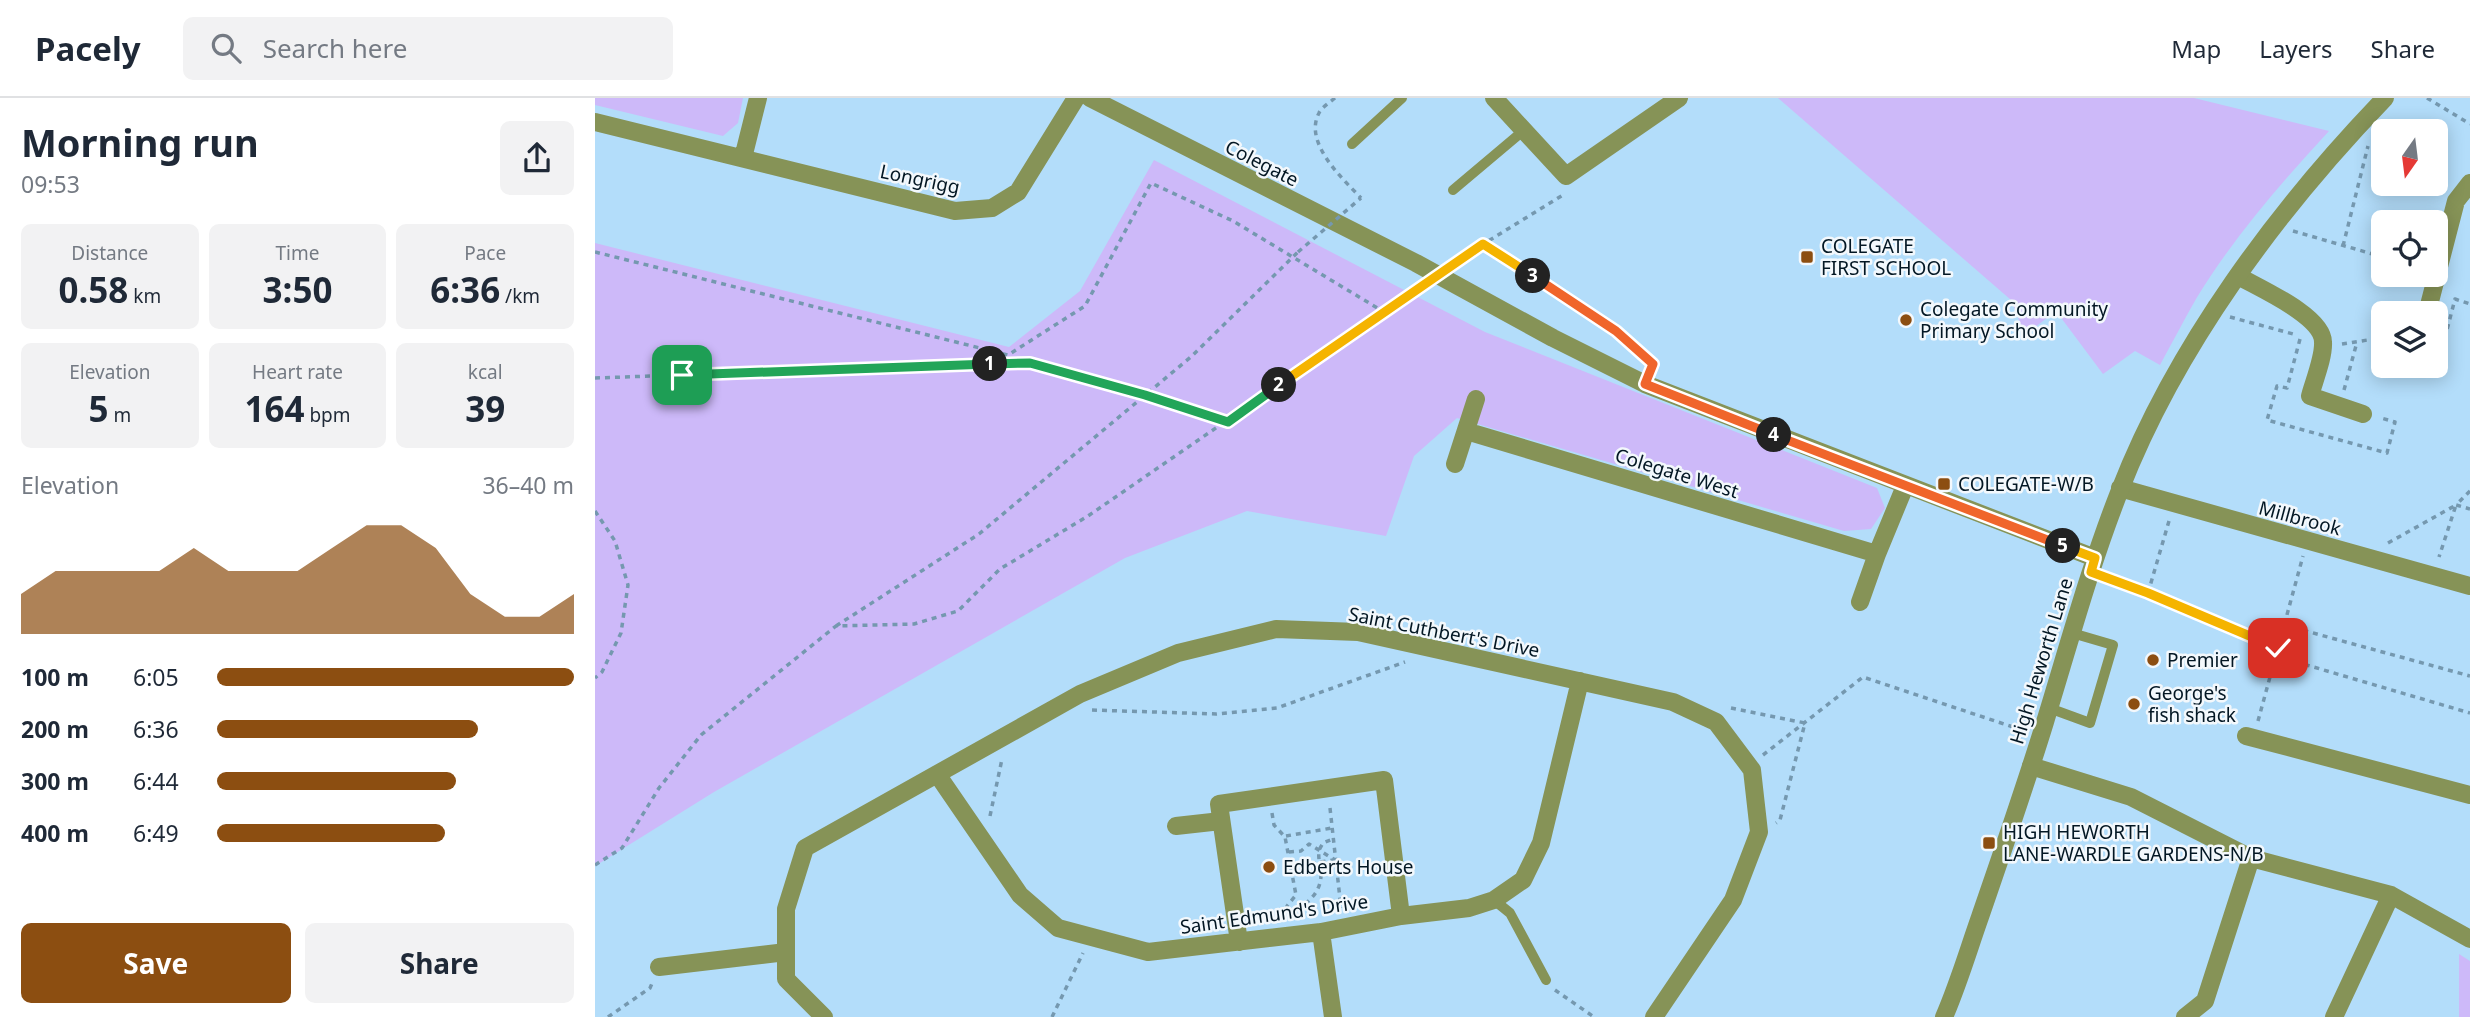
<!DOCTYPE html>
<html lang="en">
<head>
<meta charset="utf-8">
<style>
	:root { --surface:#fff; --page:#f2f2f3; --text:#1f2937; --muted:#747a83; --line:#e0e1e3; --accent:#8c4e11 }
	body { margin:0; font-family:"Noto Sans",sans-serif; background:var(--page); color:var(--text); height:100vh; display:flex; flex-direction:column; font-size:26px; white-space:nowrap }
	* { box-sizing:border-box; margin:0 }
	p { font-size:23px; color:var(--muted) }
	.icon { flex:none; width:38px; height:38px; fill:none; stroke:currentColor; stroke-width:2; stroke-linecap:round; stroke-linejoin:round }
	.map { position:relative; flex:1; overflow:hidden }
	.side { display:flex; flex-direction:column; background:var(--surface); width:595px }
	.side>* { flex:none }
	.needle { width:46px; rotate:194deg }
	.controls { position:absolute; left:1776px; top:21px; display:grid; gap:14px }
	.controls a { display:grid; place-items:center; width:77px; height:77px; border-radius:10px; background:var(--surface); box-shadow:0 4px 18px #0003; font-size:35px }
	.pin { position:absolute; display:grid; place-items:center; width:60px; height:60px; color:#fff; margin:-30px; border-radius:14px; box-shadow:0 4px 10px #0006 }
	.km { position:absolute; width:35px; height:35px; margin:-18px; border-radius:50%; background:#222; color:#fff; font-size:19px; line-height:35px; text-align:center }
	.round { display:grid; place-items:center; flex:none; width:74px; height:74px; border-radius:10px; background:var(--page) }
	.headline { display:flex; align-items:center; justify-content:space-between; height:119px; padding:0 21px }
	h1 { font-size:38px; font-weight:700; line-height:52px }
	.figures { display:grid; grid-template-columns:repeat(3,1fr); gap:10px; height:119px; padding:7px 21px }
	.figures div { display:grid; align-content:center; border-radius:10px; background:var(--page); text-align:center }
	.figures b { font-size:35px; font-weight:700 }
	.figures small { font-size:19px; font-weight:400 }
	.figures p { font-size:19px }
	.chart { height:196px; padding:14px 21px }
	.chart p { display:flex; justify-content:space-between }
	.chart svg { width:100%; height:126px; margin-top:7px; fill:var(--accent); opacity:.7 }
	.primary-button { display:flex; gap:14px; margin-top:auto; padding:14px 21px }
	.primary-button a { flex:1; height:80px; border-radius:10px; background:var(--accent); color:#fff; font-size:28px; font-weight:700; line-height:80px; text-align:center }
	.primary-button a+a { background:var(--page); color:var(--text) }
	ul { padding:0 21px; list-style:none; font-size:23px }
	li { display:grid; grid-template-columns:112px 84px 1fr; align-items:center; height:52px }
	li i { height:18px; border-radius:9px; background:var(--accent) }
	header { display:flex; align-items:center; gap:42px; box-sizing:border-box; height:98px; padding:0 35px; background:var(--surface); border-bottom:2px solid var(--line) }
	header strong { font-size:33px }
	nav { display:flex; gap:38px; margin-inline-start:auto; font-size:24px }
	.search { width:490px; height:63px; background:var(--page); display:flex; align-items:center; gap:18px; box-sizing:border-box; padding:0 24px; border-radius:10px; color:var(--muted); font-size:26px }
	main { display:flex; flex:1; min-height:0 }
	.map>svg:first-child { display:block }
</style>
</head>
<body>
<header>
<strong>Pacely</strong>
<div class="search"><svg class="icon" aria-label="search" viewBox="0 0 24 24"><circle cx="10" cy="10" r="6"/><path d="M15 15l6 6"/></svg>Search here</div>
<nav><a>Map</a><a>Layers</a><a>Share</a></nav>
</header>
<main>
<section class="side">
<div class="headline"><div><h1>Morning run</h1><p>09:53</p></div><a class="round"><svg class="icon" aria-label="share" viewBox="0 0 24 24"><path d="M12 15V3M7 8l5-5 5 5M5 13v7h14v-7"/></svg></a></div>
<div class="figures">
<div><p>Distance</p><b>0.58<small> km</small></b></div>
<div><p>Time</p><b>3:50</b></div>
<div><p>Pace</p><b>6:36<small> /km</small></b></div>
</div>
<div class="figures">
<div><p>Elevation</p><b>5<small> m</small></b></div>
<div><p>Heart rate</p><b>164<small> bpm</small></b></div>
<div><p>kcal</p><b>39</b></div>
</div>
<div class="chart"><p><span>Elevation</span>36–40 m</p>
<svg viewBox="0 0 160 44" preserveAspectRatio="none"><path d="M0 44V30L10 22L20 22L30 22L40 22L50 14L60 22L70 22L80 22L90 14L100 6L110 6L120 14L130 30L140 38L150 38L160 30V44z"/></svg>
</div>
<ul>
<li><b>100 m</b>6:05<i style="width:100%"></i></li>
<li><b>200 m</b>6:36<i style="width:73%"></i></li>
<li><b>300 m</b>6:44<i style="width:67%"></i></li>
<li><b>400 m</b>6:49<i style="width:64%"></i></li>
</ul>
<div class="primary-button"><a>Save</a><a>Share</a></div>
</section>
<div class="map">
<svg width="1875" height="919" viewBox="0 0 1875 919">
	<rect width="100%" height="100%" fill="#b3ddfa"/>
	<!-- green -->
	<path fill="#cdb9f9" d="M 0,0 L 148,0 L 143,25 L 128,38 L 0,7 Z
		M 1183,0 L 1599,0 L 1734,33 C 1686,85 1638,140 1601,201 C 1589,222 1577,245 1565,267 L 1540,253 L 1508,276 L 1461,213 L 1430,237 L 1416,202 Z
		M 559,62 L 890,234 L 1282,390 L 1290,410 L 1276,431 L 1249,433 L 862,320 L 819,358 L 791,438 L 652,413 L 530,460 L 119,694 L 0,768 L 0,145 L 414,249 L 485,193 Z
		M 1864,856 L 1875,863 L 1875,919 L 1864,919 Z"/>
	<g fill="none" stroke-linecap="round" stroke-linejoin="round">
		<!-- path -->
		<path stroke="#7598af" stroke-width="3.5" stroke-dasharray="5 5" stroke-linecap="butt" d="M 740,0 C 735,4 726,10 724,15 C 708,45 748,81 766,100
			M 1832,0 L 1875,26
			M 1698,133 L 1788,159
			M 888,146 L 1021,233 L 1057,268
			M 1748,148 L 1773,48
			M 877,153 L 968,97
			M 0,154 L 413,257 L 490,208 L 556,85 L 638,123 L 789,214
			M 1635,219 L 1702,237
			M 1705,241 L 1692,290 L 1682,288 L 1672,322 L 1792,355 L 1800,324 L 1786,320
			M 1747,246 L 1779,241 L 1788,243
			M 1841,254 L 1846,255 L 1860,201 L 1875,206
			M 0,280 L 435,265 L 633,324
			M 1749,292 L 1762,244
			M 1875,393 L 1861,407 L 1875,411
			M 0,413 L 20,443 L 33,487 L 26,535 L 7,574 L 0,580
			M 1793,445 L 1861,407 L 1844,459
			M 1513,481 L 1553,495 L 1683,550
			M 1553,495 L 1574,423
			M 1689,527 L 1875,578
			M 241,528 L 384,436 L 597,258 L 703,154
			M 1681,558 L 1875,615
			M 1136,610 L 1210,625 L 1185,722 L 1181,725
			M 497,612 L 621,616 L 682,610 L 810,564
			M 1663,623 L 1708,458
			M 1168,657 L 1268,579 L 1430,633
			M 735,710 L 746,810
			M 677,715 L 679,727 L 690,739 L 701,797 L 692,808 L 694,818
			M 395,718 L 407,661
			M 691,738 L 737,730
			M 694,754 L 706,753 L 714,746 L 740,762
			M 0,767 L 27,750 L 64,690 L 106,637 L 241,528 L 319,526 L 363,513 L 405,471 L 493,418 L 801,206
			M 696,769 L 738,762
			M 693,816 C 711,807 727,796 726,774 C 725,766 723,760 724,752 L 728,745 L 738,741
			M 960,892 L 999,919
			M 13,919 L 55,890 L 58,883
			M 457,919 L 488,855"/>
		<!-- service -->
		<path stroke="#869357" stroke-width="10" d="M 757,46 L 807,0
			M 858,92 L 928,33
			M 1454,610 L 1495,625 L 1518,547 L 1477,535
			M 899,802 L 915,815 L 951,882"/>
		<!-- minor -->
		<path stroke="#869357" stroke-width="18" d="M 899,0 L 971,78 L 1084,0
			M 0,24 L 360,113 L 397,110 L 423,94 L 481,0
			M 148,60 L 163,0
			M 1643,178 C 1664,190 1728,218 1728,244 C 1729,259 1719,283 1715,298 L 1768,316
			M 1832,215 L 1861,103 L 1875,85
			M 871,333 L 1282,456
			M 860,366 L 881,301
			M 1525,390 L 1875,488
			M 1265,504 L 1282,456 L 1310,388
			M 1651,638 L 1875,697
			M 1436,668 L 1536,699 L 1656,760 L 1796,797 L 1875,841
			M 342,676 L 425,797 L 463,830 L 553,854 L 726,834 L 806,818 L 874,810 L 899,802 L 928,782 L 946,745 L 985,583
			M 581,728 L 626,723
			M 726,834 L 738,919
			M 644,844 L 624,706 L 789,682 L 806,818
			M 64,869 L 191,854
			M 229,919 L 191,881 L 191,811 L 210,750 L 485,596 L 583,555 L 681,531 L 763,534 L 1078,604 L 1121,624 L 1157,672 L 1164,734 L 1138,802 L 1059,919
			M 1590,919 L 1610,903 L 1656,760
			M 1739,919 L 1796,797"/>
		<!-- tertiary -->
		<path stroke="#869357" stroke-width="18" d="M 495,0 L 821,165 L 958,240 L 1050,286 L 1500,460
			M 1349,919 C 1363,887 1373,853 1385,819 C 1407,755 1430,689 1450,624 C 1474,546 1495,468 1525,392 C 1581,248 1683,111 1790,0"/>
		<!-- path-bridge -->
		<path stroke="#7598af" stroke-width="3.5" stroke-dasharray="5 5" stroke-linecap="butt" d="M 703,154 L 766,100
			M 801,206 L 877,153"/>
	</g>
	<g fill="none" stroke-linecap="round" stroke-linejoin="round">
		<!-- split-1 casing -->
		<g stroke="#fff" stroke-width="14">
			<path id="split-1" d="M 87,277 L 395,266"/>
		</g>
		<!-- split-2 casing -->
		<g stroke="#fff" stroke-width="14">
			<path id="split-2" d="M 395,266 L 435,265 L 550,297 L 633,324 L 684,287"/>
		</g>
		<!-- split-3 casing -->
		<g stroke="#fff" stroke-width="14">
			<path id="split-3" d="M 684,287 L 888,146 L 938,178"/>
		</g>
		<!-- split-4 casing -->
		<g stroke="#fff" stroke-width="14">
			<path id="split-4" d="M 938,178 L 1021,233 L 1058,266 L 1050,286 L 1179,337"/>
		</g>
		<!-- split-5 casing -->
		<g stroke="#fff" stroke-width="14">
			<path id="split-5" d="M 1179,337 L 1468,448"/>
		</g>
		<!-- split-6 casing -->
		<g stroke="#fff" stroke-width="14">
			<path id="split-6" d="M 1468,448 L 1500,460 L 1496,474 L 1553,495 L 1683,550"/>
		</g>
		<!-- split-1 -->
		<use href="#split-1" stroke="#22a559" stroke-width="9"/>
		<!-- split-2 -->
		<use href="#split-2" stroke="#22a559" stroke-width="9"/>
		<!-- split-3 -->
		<use href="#split-3" stroke="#f5b400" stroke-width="9"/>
		<!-- split-4 -->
		<use href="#split-4" stroke="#f0652b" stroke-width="9"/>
		<!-- split-5 -->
		<use href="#split-5" stroke="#f0652b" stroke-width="9"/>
		<!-- split-6 -->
		<use href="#split-6" stroke="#f5b400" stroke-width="9"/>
	</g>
	<!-- markers -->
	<g fill="#8c4e11" stroke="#f3f8fc" stroke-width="2.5">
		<rect x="1205" y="152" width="14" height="14" rx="3.5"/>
		<circle cx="1311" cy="222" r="7"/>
		<rect x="1342" y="379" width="14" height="14" rx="3.5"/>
		<circle cx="1558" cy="562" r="7"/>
		<circle cx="1539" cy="606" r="7"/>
		<rect x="1387" y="738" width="14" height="14" rx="3.5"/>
		<circle cx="674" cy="769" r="7"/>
	</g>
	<g text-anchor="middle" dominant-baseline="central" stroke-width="5" stroke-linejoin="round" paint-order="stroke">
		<!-- street labels -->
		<g font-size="19" fill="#031724" stroke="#f3f8fc">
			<text transform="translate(667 65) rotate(27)">Colegate</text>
			<text transform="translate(325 81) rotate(12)">Longrigg</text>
			<text transform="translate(1082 375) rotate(17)">Colegate West</text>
			<text transform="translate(1705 420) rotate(15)">Millbrook</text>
			<text transform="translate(849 534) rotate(11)">Saint Cuthbert's Drive</text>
			<text transform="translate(1446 563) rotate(-73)">High Heworth Lane</text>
			<text transform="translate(679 816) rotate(-8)">Saint Edmund's Drive</text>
		</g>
		<!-- poi labels -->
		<g font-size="19" fill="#031724" stroke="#f3f8fc" text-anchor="start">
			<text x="1226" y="148">COLEGATE<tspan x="1226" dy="22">FIRST SCHOOL</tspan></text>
			<text x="1325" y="211">Colegate Community<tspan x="1325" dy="22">Primary School</tspan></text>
			<text x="1363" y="386">COLEGATE-W/B</text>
			<text x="1572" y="562">Premier</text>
			<text x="1553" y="595">George's<tspan x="1553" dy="22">fish shack</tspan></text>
			<text x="1408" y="734">HIGH HEWORTH<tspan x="1408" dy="22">LANE-WARDLE GARDENS-N/B</tspan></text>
			<text x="688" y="769">Edberts House</text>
		</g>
	</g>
</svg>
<div class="controls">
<a><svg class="needle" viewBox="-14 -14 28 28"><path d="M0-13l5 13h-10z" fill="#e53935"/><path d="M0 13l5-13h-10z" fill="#747a83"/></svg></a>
<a><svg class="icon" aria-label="locate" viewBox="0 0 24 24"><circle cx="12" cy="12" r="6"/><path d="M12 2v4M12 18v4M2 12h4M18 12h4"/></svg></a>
<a><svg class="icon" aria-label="layers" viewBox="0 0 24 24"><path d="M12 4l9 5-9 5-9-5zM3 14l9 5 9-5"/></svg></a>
</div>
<div class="pin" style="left:87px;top:277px;background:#1e9e55"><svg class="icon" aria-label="arrive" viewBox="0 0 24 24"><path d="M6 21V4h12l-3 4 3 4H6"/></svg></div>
<div class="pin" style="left:1683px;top:550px;background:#d93025"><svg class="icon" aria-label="check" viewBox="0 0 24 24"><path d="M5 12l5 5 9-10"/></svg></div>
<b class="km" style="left:395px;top:266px">1</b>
<b class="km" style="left:684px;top:287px">2</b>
<b class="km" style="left:938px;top:178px">3</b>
<b class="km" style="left:1179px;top:337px">4</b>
<b class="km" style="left:1468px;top:448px">5</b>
</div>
</main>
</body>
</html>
